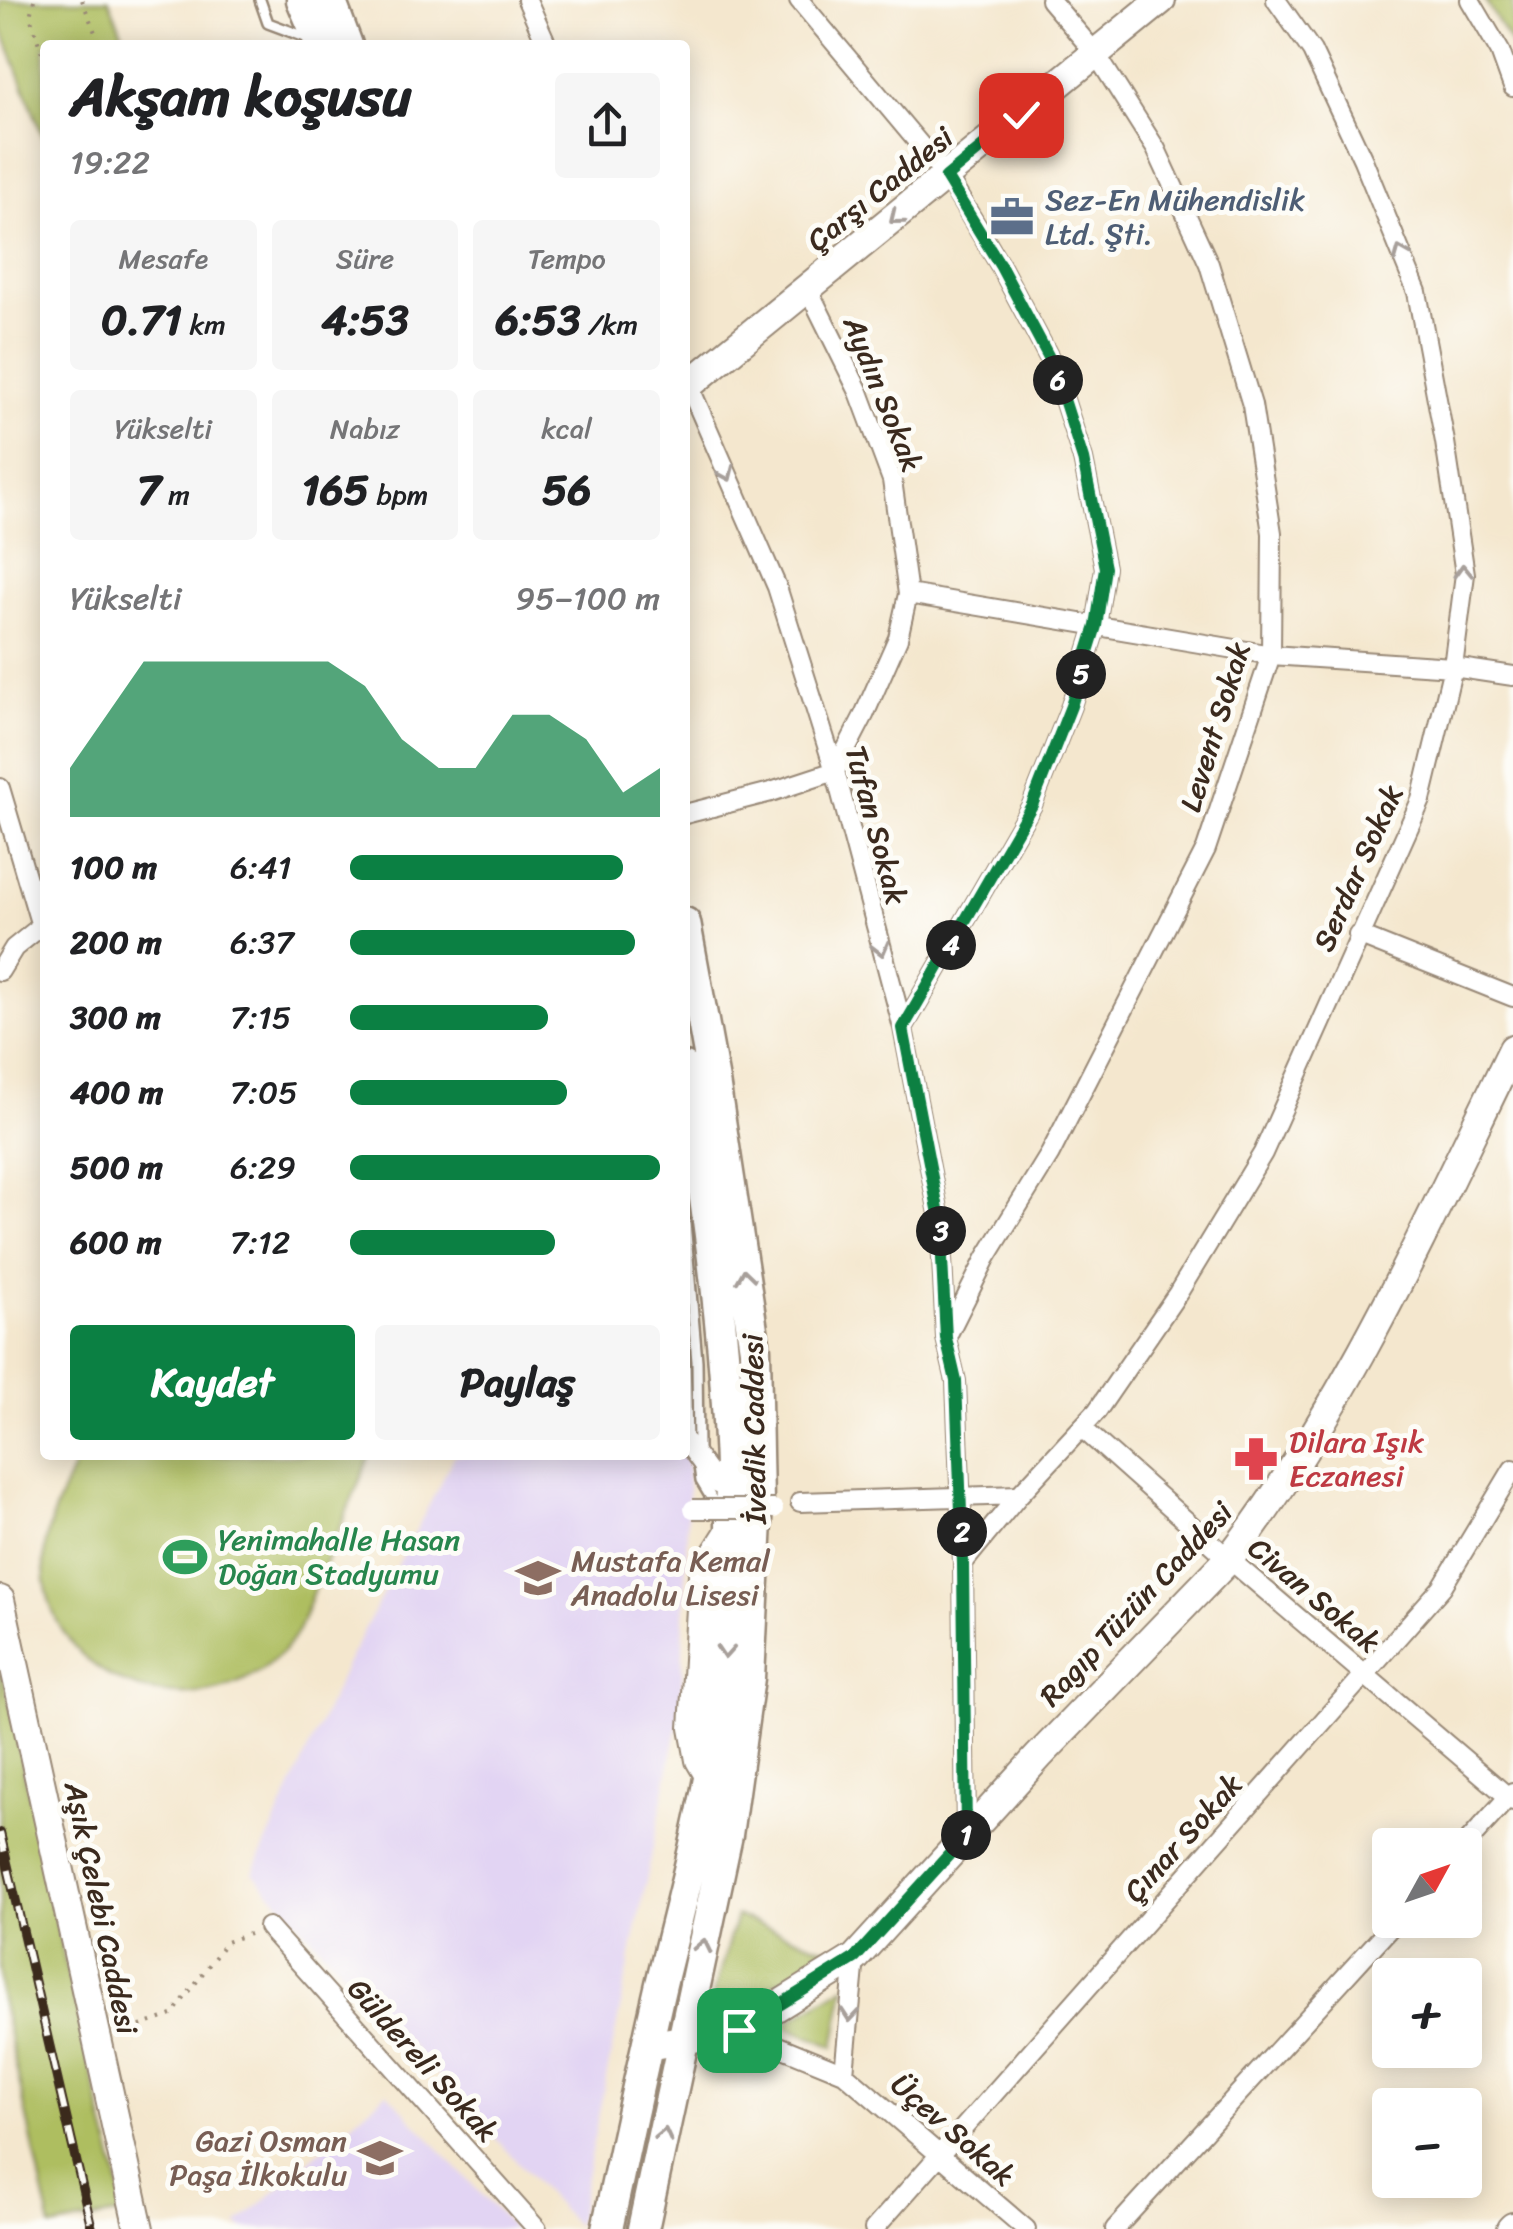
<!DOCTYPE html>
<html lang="tr">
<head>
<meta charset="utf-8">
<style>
	:root { --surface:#fff; --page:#f6f6f6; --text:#202124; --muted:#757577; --accent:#0b8043 }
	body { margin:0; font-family:Sriracha,sans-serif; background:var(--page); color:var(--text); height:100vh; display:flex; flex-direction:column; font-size:38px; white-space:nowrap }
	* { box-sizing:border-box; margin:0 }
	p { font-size:32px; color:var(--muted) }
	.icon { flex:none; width:55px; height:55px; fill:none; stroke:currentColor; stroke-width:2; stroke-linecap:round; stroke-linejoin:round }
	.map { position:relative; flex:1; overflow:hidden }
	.drawer { position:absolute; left:40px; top:40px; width:650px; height:1420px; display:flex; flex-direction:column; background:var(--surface); border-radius:10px; box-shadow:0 5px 25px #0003 }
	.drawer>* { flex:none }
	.needle { width:65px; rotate:50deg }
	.controls { position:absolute; left:1372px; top:1828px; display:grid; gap:20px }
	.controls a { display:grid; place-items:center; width:110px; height:110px; border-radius:10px; background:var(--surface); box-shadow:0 5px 25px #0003; font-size:50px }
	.pin { position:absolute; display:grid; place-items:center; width:85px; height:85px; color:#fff; margin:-42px; border-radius:20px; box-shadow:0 5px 15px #0006 }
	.km { position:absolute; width:50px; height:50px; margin:-25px; border-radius:50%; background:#222; color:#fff; font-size:28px; line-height:50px; text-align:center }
	.round { display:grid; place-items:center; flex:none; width:105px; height:105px; border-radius:10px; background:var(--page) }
	.head { display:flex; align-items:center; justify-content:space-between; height:170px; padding:0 30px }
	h1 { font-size:55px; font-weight:700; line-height:75px }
	.metrics { display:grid; grid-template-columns:repeat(3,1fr); gap:15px; height:170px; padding:10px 30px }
	.metrics div { display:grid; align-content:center; border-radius:10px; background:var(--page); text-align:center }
	.metrics b { font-size:42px; font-weight:700 }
	.metrics small { font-size:28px; font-weight:400 }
	.metrics p { font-size:28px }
	.chart { height:280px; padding:20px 30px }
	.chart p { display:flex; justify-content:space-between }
	.chart svg { width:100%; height:180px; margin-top:10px; fill:var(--accent); opacity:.7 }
	.cta { display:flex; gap:20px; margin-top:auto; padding:20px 30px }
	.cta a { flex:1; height:115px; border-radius:10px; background:var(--accent); color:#fff; font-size:40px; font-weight:700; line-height:115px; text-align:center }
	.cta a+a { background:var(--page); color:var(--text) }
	ul { padding:0 30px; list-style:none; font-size:32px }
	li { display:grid; grid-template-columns:160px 120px 1fr; align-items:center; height:75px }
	li i { height:25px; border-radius:12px; background:var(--accent) }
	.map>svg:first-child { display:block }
</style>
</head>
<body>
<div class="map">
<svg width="1513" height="2229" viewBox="0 0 1513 2229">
	<rect width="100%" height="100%" fill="#fdfcf7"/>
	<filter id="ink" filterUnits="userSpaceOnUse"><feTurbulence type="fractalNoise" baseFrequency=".01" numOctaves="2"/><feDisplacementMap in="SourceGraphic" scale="20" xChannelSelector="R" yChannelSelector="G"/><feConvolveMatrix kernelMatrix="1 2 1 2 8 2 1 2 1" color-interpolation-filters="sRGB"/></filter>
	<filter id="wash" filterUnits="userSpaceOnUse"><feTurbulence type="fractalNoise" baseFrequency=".0048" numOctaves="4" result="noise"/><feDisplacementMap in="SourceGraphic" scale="40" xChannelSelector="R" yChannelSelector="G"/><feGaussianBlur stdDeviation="2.25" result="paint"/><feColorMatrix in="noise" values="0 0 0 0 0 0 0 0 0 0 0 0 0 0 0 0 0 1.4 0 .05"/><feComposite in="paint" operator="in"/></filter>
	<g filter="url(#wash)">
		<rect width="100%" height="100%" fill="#f4e7ce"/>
		<!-- built -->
		<path fill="#e2d4f3" d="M 685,1356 L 688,1493 L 681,1709 L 576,2226 L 253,1873 L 347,1663 L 455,1455 L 685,1455 Z
			M 387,2092 L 513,2229 L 245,2229 L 237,2225 Z"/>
		<!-- green -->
		<path fill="#aebe61" stroke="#747440" stroke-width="2.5" d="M 0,0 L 109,0 L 127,45 L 45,45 L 45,142 L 0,24 Z
			M 1485,0 L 1513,0 L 1513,47 Z
			M 79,1455 L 370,1455 C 352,1500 333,1544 314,1589 C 307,1606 301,1630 289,1644 C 214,1737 51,1694 44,1570 C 42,1528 63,1493 79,1455 Z
			M 0,1660 L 65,1962 L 126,2213 L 51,2228 L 0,1994 Z
			M 736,1916 L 834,1951 L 732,2007 L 721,2008 L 715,2000 L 714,1993 Z
			M 845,1987 L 834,2047 L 782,2025 Z"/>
	</g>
	<g filter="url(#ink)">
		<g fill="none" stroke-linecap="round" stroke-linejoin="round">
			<!-- lane casing -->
			<g stroke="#988876" stroke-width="14">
				<path id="lane" d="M 260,0 L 268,23 L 308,38
					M 685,1222 L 697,1361 L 698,1451
					M 685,1356 L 687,1443
					M 699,1466 L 701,1481 L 716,1506"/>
			</g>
			<!-- street casing -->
			<g stroke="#988876" stroke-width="22">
				<path id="street" d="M 527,0 L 547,45
					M 799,0 L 947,177 L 1000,265 L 1053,365 L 1083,459 L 1105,568 L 1096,626 L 1071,706 L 1032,805 L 903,1028
					M 1470,0 L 1500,51 L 1513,87
					M 686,379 L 777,587 L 835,771 L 903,1028 L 940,1219 L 946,1338 L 956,1381 L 963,1563 L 966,1836
					M 908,594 L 1271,655 L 1453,667 L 1513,676
					M 0,788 L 41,926
					M 685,814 L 771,792 L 835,771 L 864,715 L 898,638 L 908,594 L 892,480 L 859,392 L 808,289
					M 1358,935 L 1513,997
					M 0,971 L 14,948 L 45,923
					M 946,1338 L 986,1258 L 1050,1154 L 1206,849 L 1271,655 L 1272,533 L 1252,405 L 1209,264 L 1156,149 L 1096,54 L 1050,0
					M 1082,1428 L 1229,1559 L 1513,1801
					M 687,1443 L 717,1484
					M 800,1502 L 1019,1495
					M 963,1563 L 1019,1495 L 1097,1411 L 1178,1293 L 1263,1153 L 1421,800 L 1453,667 L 1465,574 L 1445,442 L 1417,292 L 1363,160 L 1312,51 L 1276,0
					M 1465,1845 L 1513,1792
					M 268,1927 L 537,2229
					M 739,2030 L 844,2073 L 1026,2229
					M 844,2073 L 855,1958
					M 874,2229 L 1442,1587 L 1513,1469
					M 1115,2229 L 1397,1920"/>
			</g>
			<!-- secondary casing -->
			<g stroke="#988876" stroke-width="32">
				<path id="secondary" d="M 685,388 L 1161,0
					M 0,1600 L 139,2229
					M 710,1777 L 700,1760 L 694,1728 L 703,1574 L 731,1530
					M 647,2046 L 739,2030 L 855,1958 L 1039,1756 L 1229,1559 C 1348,1404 1427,1224 1513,1049
					M 1511,2229 L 1513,2227"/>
			</g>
			<!-- primary casing -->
			<g stroke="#988876" stroke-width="35">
				<path id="primary" d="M 302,0 L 321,45
					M 330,0 L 347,45
					M 607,2229 C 625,2147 642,2066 661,1984 C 685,1886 712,1788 723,1687 C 745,1479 719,1273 685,1068
					M 643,2229 L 727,1835 L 749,1678 L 758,1502 L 755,1349 L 714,1081 L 685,923"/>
			</g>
			<!-- path -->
			<path stroke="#988876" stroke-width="4" stroke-dasharray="2.5 8" stroke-linecap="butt" d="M 34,0 L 30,16 L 45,63
				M 82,0 L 100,45
				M 120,2033 L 172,2015 L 226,1942 L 249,1934"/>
			<!-- lane -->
			<use href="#lane" stroke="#fff" stroke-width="9"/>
			<!-- street -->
			<use href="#street" stroke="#fff" stroke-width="18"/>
			<!-- secondary -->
			<use href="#secondary" stroke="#fff" stroke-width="28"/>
			<!-- primary -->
			<use href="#primary" stroke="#fff" stroke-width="30"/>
			<!-- rail casing -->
			<g stroke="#3b2a1e" stroke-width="10">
				<path id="rail" d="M 0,1833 L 92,2229"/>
			</g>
			<!-- rail -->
			<use href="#rail" stroke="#fdfcf7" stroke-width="6" stroke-dasharray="19" stroke-linecap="butt"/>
			<!-- street-bridge casing -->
			<g stroke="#988876" stroke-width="22" stroke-linecap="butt">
				<path id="street-bridge" d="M 693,1509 L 774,1509"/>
			</g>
			<!-- street-bridge -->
			<use href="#street-bridge" stroke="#fff" stroke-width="18"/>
		</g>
		<!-- one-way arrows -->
		<defs><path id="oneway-chevron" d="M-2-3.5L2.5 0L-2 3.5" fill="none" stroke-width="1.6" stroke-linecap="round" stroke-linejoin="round" transform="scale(2.5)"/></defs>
		<g stroke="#a79f9a">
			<use href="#oneway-chevron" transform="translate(896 218) rotate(141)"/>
			<use href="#oneway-chevron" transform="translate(1401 253) rotate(-112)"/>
			<use href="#oneway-chevron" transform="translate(727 474) rotate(66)"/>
			<use href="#oneway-chevron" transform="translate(1463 571) rotate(-92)"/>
			<use href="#oneway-chevron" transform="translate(881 949) rotate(75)"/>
			<use href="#oneway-chevron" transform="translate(745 1276) rotate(-98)"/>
			<use href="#oneway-chevron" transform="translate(725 1652) rotate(94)"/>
			<use href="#oneway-chevron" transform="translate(703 1946) rotate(-78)"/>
			<use href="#oneway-chevron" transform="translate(850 2015) rotate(95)"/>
			<use href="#oneway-chevron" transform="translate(664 2135) rotate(-77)"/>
		</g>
	</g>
	<g fill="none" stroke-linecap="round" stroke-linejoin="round" filter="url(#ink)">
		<!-- route casing -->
		<g stroke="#fff" stroke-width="20">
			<path id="route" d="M 739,2030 L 855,1958 L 966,1836 L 963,1564 L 956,1381 L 946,1338 L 940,1219 L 903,1028 L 1032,805 L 1071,706 L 1096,626 L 1105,568 L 1083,459 L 1053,365 L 1000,265 L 946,177 L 1021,115"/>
		</g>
		<!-- route -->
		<use href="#route" stroke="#0b8043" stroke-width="12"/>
	</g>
	<!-- icons -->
	<defs>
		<g id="office-bare" transform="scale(3.45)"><path d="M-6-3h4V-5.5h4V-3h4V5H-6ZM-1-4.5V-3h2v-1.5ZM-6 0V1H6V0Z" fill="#5c6f8a" stroke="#fdfcf7" stroke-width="2.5" paint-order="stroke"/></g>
		<g id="pharmacy-bare" transform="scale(3.45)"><path d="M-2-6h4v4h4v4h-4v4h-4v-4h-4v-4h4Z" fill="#e0444e" stroke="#fdfcf7" stroke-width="2.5" paint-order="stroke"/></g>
		<g id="stadium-bare" transform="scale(3.45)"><path d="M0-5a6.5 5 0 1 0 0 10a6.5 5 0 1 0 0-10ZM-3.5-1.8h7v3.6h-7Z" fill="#2e9e5b" stroke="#fdfcf7" stroke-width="2.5" paint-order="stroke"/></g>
		<g id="school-bare" transform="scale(3.45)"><path d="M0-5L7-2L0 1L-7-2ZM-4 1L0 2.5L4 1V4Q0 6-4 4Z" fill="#8d6e63" stroke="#fdfcf7" stroke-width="2.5" paint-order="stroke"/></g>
	</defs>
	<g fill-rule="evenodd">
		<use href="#office-bare" x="1012" y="217"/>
		<use href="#pharmacy-bare" x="1256" y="1459"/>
		<use href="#stadium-bare" x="185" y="1557"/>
		<use href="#school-bare" x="538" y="1578"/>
		<use href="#school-bare" x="380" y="2158"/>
	</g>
	<g text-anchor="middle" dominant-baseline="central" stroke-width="10" stroke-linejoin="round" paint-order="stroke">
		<!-- street labels -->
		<g font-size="30" fill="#3b2a1e" stroke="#fdfcf7">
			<text transform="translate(880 189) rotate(-39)">Çarşı Caddesi</text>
			<text transform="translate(883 394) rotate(68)">Aydın Sokak</text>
			<text transform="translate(1215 727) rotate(-73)">Levent Sokak</text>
			<text transform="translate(876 825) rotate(75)">Tufan Sokak</text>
			<text transform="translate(1358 868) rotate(-66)">Serdar Sokak</text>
			<text transform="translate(754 1429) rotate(-91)">İvedik Caddesi</text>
			<text transform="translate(1314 1595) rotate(40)">Civan Sokak</text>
			<text transform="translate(1136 1604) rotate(-47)">Ragıp Tüzün Caddesi</text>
			<text transform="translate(1183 1838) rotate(-48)">Çınar Sokak</text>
			<text transform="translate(101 1908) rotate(78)">Aşık Çelebi Caddesi</text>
			<text transform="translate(423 2060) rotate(48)">Güldereli Sokak</text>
			<text transform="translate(953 2130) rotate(41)">Üçev Sokak</text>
		</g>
		<!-- service labels -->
		<g font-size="30" fill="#4e5e75" stroke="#fdfcf7" text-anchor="start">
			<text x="1045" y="200">Sez-En Mühendislik<tspan x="1045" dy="34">Ltd. Şti.</tspan></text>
		</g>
		<!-- health labels -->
		<g font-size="30" fill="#be3a42" stroke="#fdfcf7" text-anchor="start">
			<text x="1289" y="1442">Dilara Işık<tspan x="1289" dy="34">Eczanesi</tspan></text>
		</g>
		<!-- leisure labels -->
		<g font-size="30" fill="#27864d" stroke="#fdfcf7" text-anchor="start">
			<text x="218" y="1540">Yenimahalle Hasan<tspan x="218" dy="34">Doğan Stadyumu</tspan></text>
		</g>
		<!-- education labels -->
		<g font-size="30" fill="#785e54" stroke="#fdfcf7" text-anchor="start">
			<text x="571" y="1561">Mustafa Kemal<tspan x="571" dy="34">Anadolu Lisesi</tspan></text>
			<text x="347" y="2141" text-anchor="end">Gazi Osman<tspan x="347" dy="34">Paşa İlkokulu</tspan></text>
		</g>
	</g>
</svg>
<div class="controls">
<a><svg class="needle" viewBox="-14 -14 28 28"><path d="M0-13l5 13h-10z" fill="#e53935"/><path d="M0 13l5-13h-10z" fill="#757577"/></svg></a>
<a>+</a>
<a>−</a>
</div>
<div class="pin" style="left:739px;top:2030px;background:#1e9e55"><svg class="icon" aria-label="arrive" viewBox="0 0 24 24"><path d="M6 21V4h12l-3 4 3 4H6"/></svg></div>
<div class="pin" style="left:1021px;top:115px;background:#d93025"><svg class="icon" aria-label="check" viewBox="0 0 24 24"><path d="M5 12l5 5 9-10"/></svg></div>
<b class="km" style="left:966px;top:1835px">1</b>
<b class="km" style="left:962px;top:1532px">2</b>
<b class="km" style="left:941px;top:1231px">3</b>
<b class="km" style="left:951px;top:945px">4</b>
<b class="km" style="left:1081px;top:674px">5</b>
<b class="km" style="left:1058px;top:380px">6</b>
<section class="drawer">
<div class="head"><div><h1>Akşam koşusu</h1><p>19:22</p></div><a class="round"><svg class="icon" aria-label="share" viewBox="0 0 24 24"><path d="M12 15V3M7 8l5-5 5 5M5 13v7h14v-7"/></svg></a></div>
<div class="metrics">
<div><p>Mesafe</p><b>0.71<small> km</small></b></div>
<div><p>Süre</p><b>4:53</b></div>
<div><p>Tempo</p><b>6:53<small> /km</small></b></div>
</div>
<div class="metrics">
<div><p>Yükselti</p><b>7<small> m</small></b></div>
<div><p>Nabız</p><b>165<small> bpm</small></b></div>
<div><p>kcal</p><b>56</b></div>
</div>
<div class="chart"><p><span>Yükselti</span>95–100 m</p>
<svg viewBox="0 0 160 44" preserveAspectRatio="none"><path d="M0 44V32L10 19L20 6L30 6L40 6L50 6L60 6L70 6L80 12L90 25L100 32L110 32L120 19L130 19L140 25L150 38L160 32V44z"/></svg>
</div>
<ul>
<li><b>100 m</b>6:41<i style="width:88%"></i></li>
<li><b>200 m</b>6:37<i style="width:92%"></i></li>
<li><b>300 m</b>7:15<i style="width:64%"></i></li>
<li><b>400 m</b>7:05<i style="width:70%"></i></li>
<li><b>500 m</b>6:29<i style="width:100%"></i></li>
<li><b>600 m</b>7:12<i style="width:66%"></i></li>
</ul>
<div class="cta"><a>Kaydet</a><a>Paylaş</a></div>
</section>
</div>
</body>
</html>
